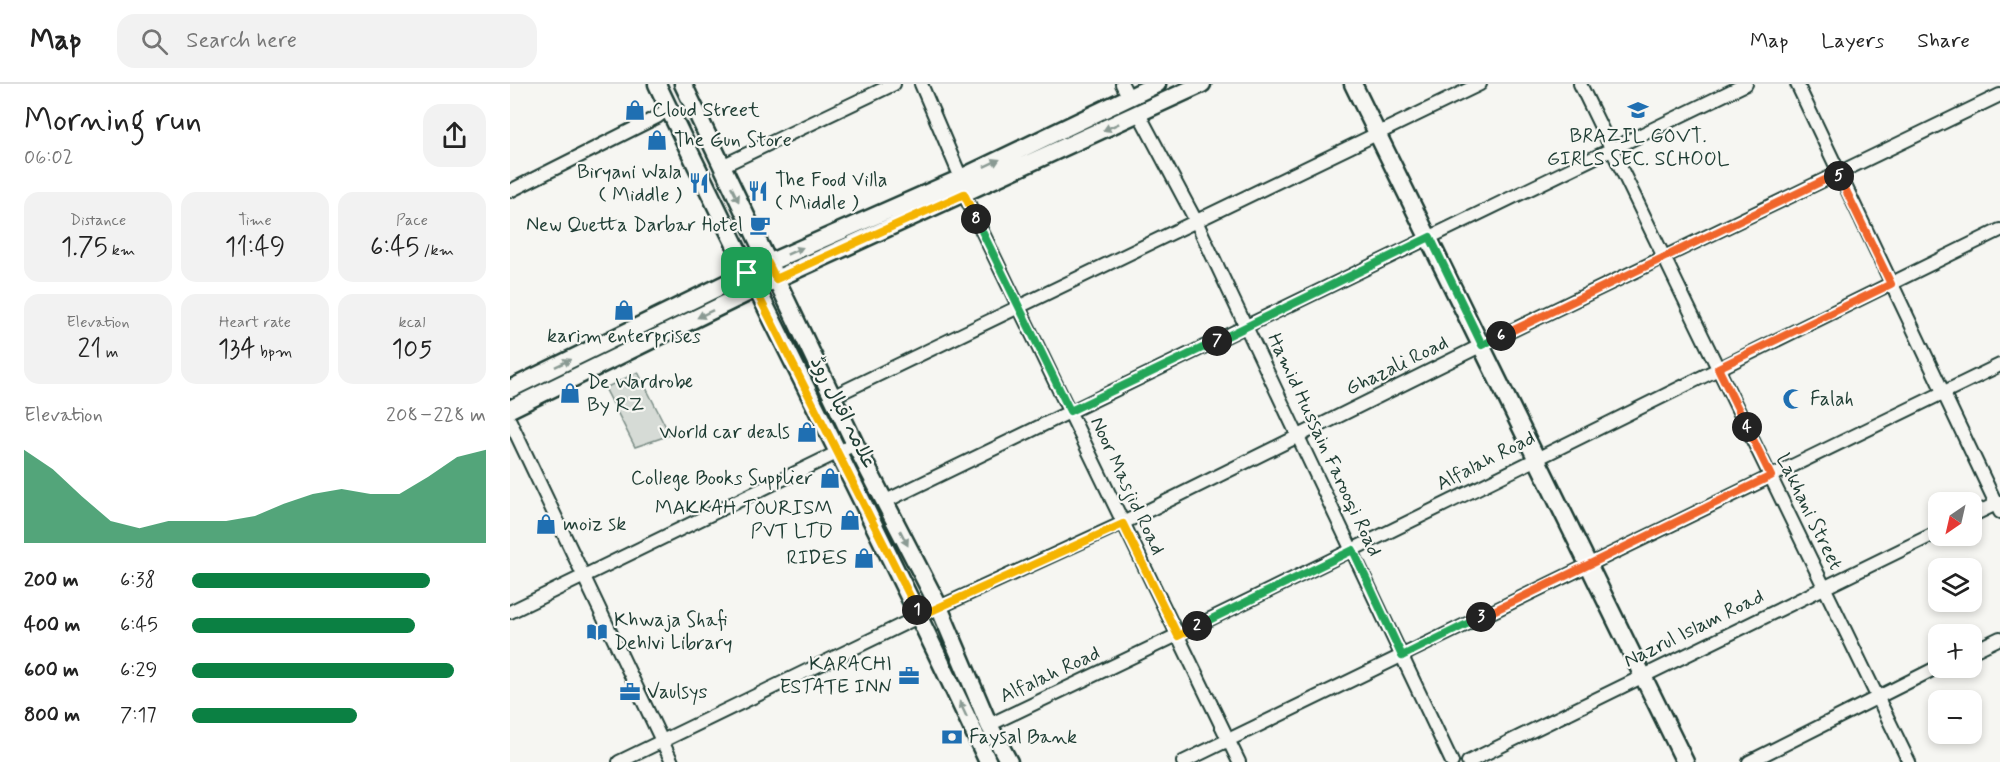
<!DOCTYPE html>
<html lang="en">
<head>
<meta charset="utf-8">
<style>
	:root { --surface:#fff; --page:#f2f2f2; --text:#222; --muted:#767676; --line:#e0e0e0; --accent:#0b8043 }
	body { margin:0; font-family:Mynerve,"Playpen Sans Arabic",sans-serif; background:var(--page); color:var(--text); height:100vh; display:flex; flex-direction:column; font-size:22px; white-space:nowrap }
	* { box-sizing:border-box; margin:0 }
	p { font-size:20px; color:var(--muted) }
	.icon { flex:none; width:33px; height:33px; fill:none; stroke:currentColor; stroke-width:2; stroke-linecap:round; stroke-linejoin:round }
	.map { position:relative; flex:1; overflow:hidden }
	.panel { display:flex; flex-direction:column; background:var(--surface); width:510px }
	.panel>* { flex:none }
	.needle { width:39px; rotate:214deg }
	.controls { position:absolute; left:1418px; top:408px; display:grid; gap:12px }
	.controls a { display:grid; place-items:center; width:54px; height:54px; border-radius:12px; background:var(--surface); box-shadow:0 3px 9px #0003; font-size:30px }
	.pin { position:absolute; display:grid; place-items:center; width:51px; height:51px; color:#fff; margin:-26px; border-radius:12px; box-shadow:0 3px 9px #0006 }
	.km { position:absolute; width:30px; height:30px; margin:-15px; border-radius:50%; background:#222; color:#fff; font-size:16px; line-height:30px; text-align:center }
	.round { display:grid; place-items:center; flex:none; width:63px; height:63px; border-radius:18px; background:var(--page) }
	.summary { display:flex; align-items:center; justify-content:space-between; height:102px; padding:0 24px }
	h1 { font-size:33px; font-weight:600; line-height:45px }
	.figures { display:grid; grid-template-columns:repeat(3,1fr); gap:9px; height:102px; padding:6px 24px }
	.figures div { display:grid; align-content:center; border-radius:15px; background:var(--page); text-align:center }
	.figures b { font-size:26px; font-weight:600 }
	.figures small { font-size:16px; font-weight:400 }
	.figures p { font-size:16px }
	.chart { height:168px; padding:12px 24px }
	.chart p { display:flex; justify-content:space-between }
	.chart svg { width:100%; height:108px; margin-top:6px; fill:var(--accent); opacity:.7 }
	ul { padding:0 24px; list-style:none; font-size:20px }
	li { display:grid; grid-template-columns:96px 72px 1fr; align-items:center; height:45px }
	li i { height:15px; border-radius:8px; background:var(--accent) }
	header { display:flex; align-items:center; gap:36px; box-sizing:border-box; height:84px; padding:0 30px; background:var(--surface); border-bottom:2px solid var(--line) }
	header strong { font-size:28px }
	nav { display:flex; gap:33px; margin-inline-start:auto; font-size:21px }
	.search { width:420px; height:54px; background:var(--page); display:flex; align-items:center; gap:15px; box-sizing:border-box; padding:0 21px; border-radius:18px; color:var(--muted); font-size:22px }
	main { display:flex; flex:1; min-height:0 }
	.map>svg:first-child { display:block }
</style>
</head>
<body>
<header>
<strong>Map</strong>
<div class="search"><svg class="icon" aria-label="search" viewBox="0 0 24 24"><circle cx="10" cy="10" r="6"/><path d="M15 15l6 6"/></svg>Search here</div>
<nav><a>Map</a><a>Layers</a><a>Share</a></nav>
</header>
<main>
<section class="panel">
<div class="summary"><div><h1>Morning run</h1><p>06:02</p></div><a class="round"><svg class="icon" aria-label="share" viewBox="0 0 24 24"><path d="M12 15V3M7 8l5-5 5 5M5 13v7h14v-7"/></svg></a></div>
<div class="figures">
<div><p>Distance</p><b>1.75<small> km</small></b></div>
<div><p>Time</p><b>11:49</b></div>
<div><p>Pace</p><b>6:45<small> /km</small></b></div>
</div>
<div class="figures">
<div><p>Elevation</p><b>21<small> m</small></b></div>
<div><p>Heart rate</p><b>134<small> bpm</small></b></div>
<div><p>kcal</p><b>105</b></div>
</div>
<div class="chart"><p><span>Elevation</span>208–228 m</p>
<svg viewBox="0 0 160 44" preserveAspectRatio="none"><path d="M0 44V6L10 14L20 25L30 35L40 38L50 35L60 35L70 35L80 33L90 28L100 24L110 22L120 24L130 24L140 17L150 9L160 6V44z"/></svg>
</div>
<ul>
<li><b>200 m</b>6:38<i style="width:81%"></i></li>
<li><b>400 m</b>6:45<i style="width:76%"></i></li>
<li><b>600 m</b>6:29<i style="width:89%"></i></li>
<li><b>800 m</b>7:17<i style="width:56%"></i></li>
</ul>
</section>
<div class="map">
<svg width="1490" height="678" viewBox="0 0 1490 678">
	<rect width="100%" height="100%" fill="#f6f6f2"/>
	<filter id="ink" filterUnits="userSpaceOnUse"><feTurbulence type="fractalNoise" baseFrequency=".0167" numOctaves="2"/><feDisplacementMap in="SourceGraphic" scale="12" xChannelSelector="R" yChannelSelector="G"/><feConvolveMatrix kernelMatrix="1 2 1 2 8 2 1 2 1" color-interpolation-filters="sRGB"/></filter>
	<g filter="url(#ink)">
		<!-- green -->
		<path fill="#d6dbd6" stroke="#7a8c85" stroke-width="1.5" d="M 128,288 L 160,351 L 125,363 L 95,304 Z"/>
		<g fill="none" stroke-linecap="round" stroke-linejoin="round">
			<!-- street casing -->
			<g stroke="#1f3d34" stroke-width="16">
				<path id="street" d="M 411,0 L 451,94
					M 612,0 L 619,14
					M 1070,0 L 1399,678
					M 1287,0 L 1490,428
					M 629,30 L 686,137 L 942,678
					M 212,82 L 384,0
					M 0,107 L 147,33 L 159,24
					M 454,110 L 729,678
					M 322,313 L 970,0
					M 0,337 L 162,678
					M 376,417 L 1236,0
					M 1461,432 L 1490,418
					M 0,528 L 345,360
					M 1461,568 L 1490,554
					M 479,641 C 818,481 1153,311 1490,146
					M 109,678 L 410,532 L 613,439 L 972,261 L 1490,11
					M 673,678 L 1490,281
					M 958,678 L 1428,448
					M 1239,678 L 1428,583"/>
			</g>
			<!-- secondary casing -->
			<g stroke="#1f3d34" stroke-width="21">
				<path id="secondary" d="M 147,0 C 255,227 372,450 478,678
					M 173,0 L 345,360 L 429,523 L 479,641 L 499,678
					M 843,0 L 1175,678
					M 0,305 L 258,179 L 451,94 L 647,0
					M 0,325 L 266,195 L 692,0"/>
			</g>
			<!-- street -->
			<use href="#street" stroke="#f6f6f2" stroke-width="12"/>
			<!-- secondary -->
			<use href="#secondary" stroke="#f6f6f2" stroke-width="16"/>
		</g>
		<!-- one-way arrows -->
		<defs><path id="oneway-solid" d="M-6-.8H1V-3.2L6.5 0L1 3.2V.8H-6Z" transform="scale(1.5)"/></defs>
		<g fill="#8a9a93">
			<use href="#oneway-solid" transform="translate(601 43) rotate(156)"/>
			<use href="#oneway-solid" transform="translate(482 79) rotate(-25)"/>
			<use href="#oneway-solid" transform="translate(225 110) rotate(64)"/>
			<use href="#oneway-solid" transform="translate(285 167) rotate(-24)"/>
			<use href="#oneway-solid" transform="translate(195 230) rotate(154)"/>
			<use href="#oneway-solid" transform="translate(53 279) rotate(-26)"/>
			<use href="#oneway-solid" transform="translate(394 454) rotate(63)"/>
			<use href="#oneway-solid" transform="translate(453 625) rotate(-115)"/>
		</g>
	</g>
	<g fill="none" stroke-linecap="round" stroke-linejoin="round" filter="url(#ink)">
		<!-- split-1 casing -->
		<g stroke="#fff" stroke-width="12">
			<path id="split-1" d="M 237,189 L 407,526"/>
		</g>
		<!-- split-2 casing -->
		<g stroke="#fff" stroke-width="12">
			<path id="split-2" d="M 407,526 L 410,532 L 613,440 L 668,552 L 687,542"/>
		</g>
		<!-- split-3 casing -->
		<g stroke="#fff" stroke-width="12">
			<path id="split-3" d="M 687,542 L 843,466 L 892,572 L 971,533"/>
		</g>
		<!-- split-4 casing -->
		<g stroke="#fff" stroke-width="12">
			<path id="split-4" d="M 971,533 L 1261,392 L 1237,343"/>
		</g>
		<!-- split-5 casing -->
		<g stroke="#fff" stroke-width="12">
			<path id="split-5" d="M 1237,343 L 1208,284 L 1381,200 L 1329,92"/>
		</g>
		<!-- split-6 casing -->
		<g stroke="#fff" stroke-width="12">
			<path id="split-6" d="M 991,252 L 1327,90 L 1329,92"/>
		</g>
		<!-- split-7 casing -->
		<g stroke="#fff" stroke-width="12">
			<path id="split-7" d="M 707,257 L 920,153 L 972,261 L 991,252"/>
		</g>
		<!-- split-8 casing -->
		<g stroke="#fff" stroke-width="12">
			<path id="split-8" d="M 466,135 L 560,327 L 707,257"/>
		</g>
		<!-- split-9 casing -->
		<g stroke="#fff" stroke-width="12">
			<path id="split-9" d="M 237,189 L 258,179 L 266,195 L 454,110 L 466,135"/>
		</g>
		<!-- split-1 -->
		<use href="#split-1" stroke="#f5b400" stroke-width="8"/>
		<!-- split-2 -->
		<use href="#split-2" stroke="#f5b400" stroke-width="8"/>
		<!-- split-3 -->
		<use href="#split-3" stroke="#22a559" stroke-width="8"/>
		<!-- split-4 -->
		<use href="#split-4" stroke="#f0652b" stroke-width="8"/>
		<!-- split-5 -->
		<use href="#split-5" stroke="#f0652b" stroke-width="8"/>
		<!-- split-6 -->
		<use href="#split-6" stroke="#f0652b" stroke-width="8"/>
		<!-- split-7 -->
		<use href="#split-7" stroke="#22a559" stroke-width="8"/>
		<!-- split-8 -->
		<use href="#split-8" stroke="#22a559" stroke-width="8"/>
		<!-- split-9 -->
		<use href="#split-9" stroke="#f5b400" stroke-width="8"/>
	</g>
	<!-- icons -->
	<defs>
		<g id="shop-bare" transform="scale(1.62)"><path d="M-5-2.5h2.3a2.7 3.5 0 0 1 5.4 0H5L5.5 6h-11ZM-1.5-2.5h3a1.5 2.3 0 0 0-3 0Z" fill="#1f6fb2" stroke="#f6f6f2" stroke-width="2.5" paint-order="stroke"/></g>
		<g id="school-bare" transform="scale(1.62)"><path d="M0-5L7-2L0 1L-7-2ZM-4 1L0 2.5L4 1V4Q0 6-4 4Z" fill="#1f6fb2" stroke="#f6f6f2" stroke-width="2.5" paint-order="stroke"/></g>
		<g id="restaurant-bare" transform="scale(1.62)"><path d="M-5-6h1v4h1v-4h1v4h1v-4h1v5L-1.5 .5V6h-2V.5L-5-1ZM5-6V6H3V1.5H1.5Q1.5-4 5-6Z" fill="#1f6fb2" stroke="#f6f6f2" stroke-width="2.5" paint-order="stroke"/></g>
		<g id="cafe-bare" transform="scale(1.62)"><path d="M-5.5-4.5H6V0H3Q3 3.5 0 3.5H-2.5Q-5.5 3.5-5.5 0ZM3-3.2v2h1.7v-2ZM-6 4.5H4V6H-6Z" fill="#1f6fb2" stroke="#f6f6f2" stroke-width="2.5" paint-order="stroke"/></g>
		<g id="mosque-bare" transform="scale(1.62)"><path d="M3.5-4.9A6 6 0 1 0 3.5 4.9A5 5 0 1 1 3.5-4.9Z" fill="#1f6fb2" stroke="#f6f6f2" stroke-width="2.5" paint-order="stroke"/></g>
		<g id="library-bare" transform="scale(1.62)"><path d="M-6-4Q-3-5.5-.7-3.5V5Q-3 3-6 4ZM6-4Q3-5.5 .7-3.5V5Q3 3 6 4Z" fill="#1f6fb2" stroke="#f6f6f2" stroke-width="2.5" paint-order="stroke"/></g>
		<g id="office-bare" transform="scale(1.62)"><path d="M-6-3h4V-5.5h4V-3h4V5H-6ZM-1-4.5V-3h2v-1.5ZM-6 0V1H6V0Z" fill="#1f6fb2" stroke="#f6f6f2" stroke-width="2.5" paint-order="stroke"/></g>
		<g id="bank-bare" transform="scale(1.62)"><path d="M-6-4H6V4H-6ZM0-2.3a2.3 2.3 0 1 0 0 4.6a2.3 2.3 0 1 0 0-4.6Z" fill="#1f6fb2" stroke="#f6f6f2" stroke-width="2.5" paint-order="stroke"/></g>
	</defs>
	<g fill-rule="evenodd">
		<use href="#shop-bare" x="125" y="26"/>
		<use href="#school-bare" x="1128" y="26"/>
		<use href="#shop-bare" x="147" y="56"/>
		<use href="#restaurant-bare" x="189" y="99"/>
		<use href="#restaurant-bare" x="248" y="107"/>
		<use href="#cafe-bare" x="250" y="141"/>
		<use href="#shop-bare" x="114" y="226"/>
		<use href="#shop-bare" x="60" y="309"/>
		<use href="#mosque-bare" x="1283" y="315"/>
		<use href="#shop-bare" x="297" y="348"/>
		<use href="#shop-bare" x="320" y="394"/>
		<use href="#shop-bare" x="340" y="436"/>
		<use href="#shop-bare" x="36" y="440"/>
		<use href="#shop-bare" x="354" y="474"/>
		<use href="#library-bare" x="87" y="548"/>
		<use href="#office-bare" x="399" y="592"/>
		<use href="#office-bare" x="120" y="608"/>
		<use href="#bank-bare" x="442" y="653"/>
	</g>
	<g text-anchor="middle" dominant-baseline="central" stroke-width="4.5" stroke-linejoin="round" paint-order="stroke">
		<!-- poi labels -->
		<g font-size="20" fill="#1f3d34" stroke="#f6f6f2" text-anchor="start">
			<text x="142" y="26">Cloud Street</text>
			<text x="1128" y="52" text-anchor="middle">BRAZIL GOVT.<tspan x="1128" dy="23">GIRLS SEC. SCHOOL</tspan></text>
			<text x="164" y="56">The Gun Store</text>
			<text x="172" y="88" text-anchor="end">Biryani Wala<tspan x="172" dy="23">( Middle )</tspan></text>
			<text x="265" y="96">The Food Villa<tspan x="265" dy="23">( Middle )</tspan></text>
			<text x="233" y="141" text-anchor="end">New Quetta Darbar Hotel</text>
			<text x="114" y="252" text-anchor="middle">karim enterprises</text>
			<text x="77" y="298">De Wardrobe<tspan x="77" dy="23">By RZ</tspan></text>
			<text x="1300" y="315">Falah</text>
			<text x="280" y="348" text-anchor="end">World car deals</text>
			<text x="303" y="394" text-anchor="end">College Books Supplier</text>
			<text x="323" y="424" text-anchor="end">MAKKAH TOURISM<tspan x="323" dy="23">PVT LTD</tspan></text>
			<text x="53" y="440">moiz sk</text>
			<text x="337" y="474" text-anchor="end">RIDES</text>
			<text x="104" y="536">Khwaja Shafi<tspan x="104" dy="23">Dehlvi Library</tspan></text>
			<text x="382" y="580" text-anchor="end">KARACHI<tspan x="382" dy="23">ESTATE INN</tspan></text>
			<text x="137" y="608">Vaulsys</text>
			<text x="459" y="653">Faysal Bank</text>
		</g>
		<!-- street labels -->
		<g font-size="20" fill="#1f3d34" stroke="#f6f6f2">
			<text transform="translate(887 282) rotate(-26)">Ghazali Road</text>
			<text transform="translate(333 329) rotate(63)">علامہ اقبال روڈ</text>
			<text transform="translate(814 361) rotate(65)">Hamid Hussain Farooqi Road</text>
			<text transform="translate(976 377) rotate(-27)">Alfalah Road</text>
			<text transform="translate(617 402) rotate(65)">Noor Masjid Road</text>
			<text transform="translate(1299 428) rotate(64)">Lakhani Street</text>
			<text transform="translate(1184 545) rotate(-26)">Nazrul Islam Road</text>
			<text transform="translate(540 591) rotate(-25)">Alfalah Road</text>
		</g>
	</g>
</svg>
<div class="controls">
<a><svg class="needle" viewBox="-14 -14 28 28"><path d="M0-13l5 13h-10z" fill="#e53935"/><path d="M0 13l5-13h-10z" fill="#767676"/></svg></a>
<a><svg class="icon" aria-label="layers" viewBox="0 0 24 24"><path d="M12 4l9 5-9 5-9-5zM3 14l9 5 9-5"/></svg></a>
<a>+</a>
<a>−</a>
</div>
<div class="pin" style="left:237px;top:189px;background:#1e9e55"><svg class="icon" aria-label="arrive" viewBox="0 0 24 24"><path d="M6 21V4h12l-3 4 3 4H6"/></svg></div>
<b class="km" style="left:407px;top:526px">1</b>
<b class="km" style="left:687px;top:542px">2</b>
<b class="km" style="left:971px;top:533px">3</b>
<b class="km" style="left:1237px;top:343px">4</b>
<b class="km" style="left:1329px;top:92px">5</b>
<b class="km" style="left:991px;top:252px">6</b>
<b class="km" style="left:707px;top:257px">7</b>
<b class="km" style="left:466px;top:135px">8</b>
</div>
</main>
</body>
</html>
